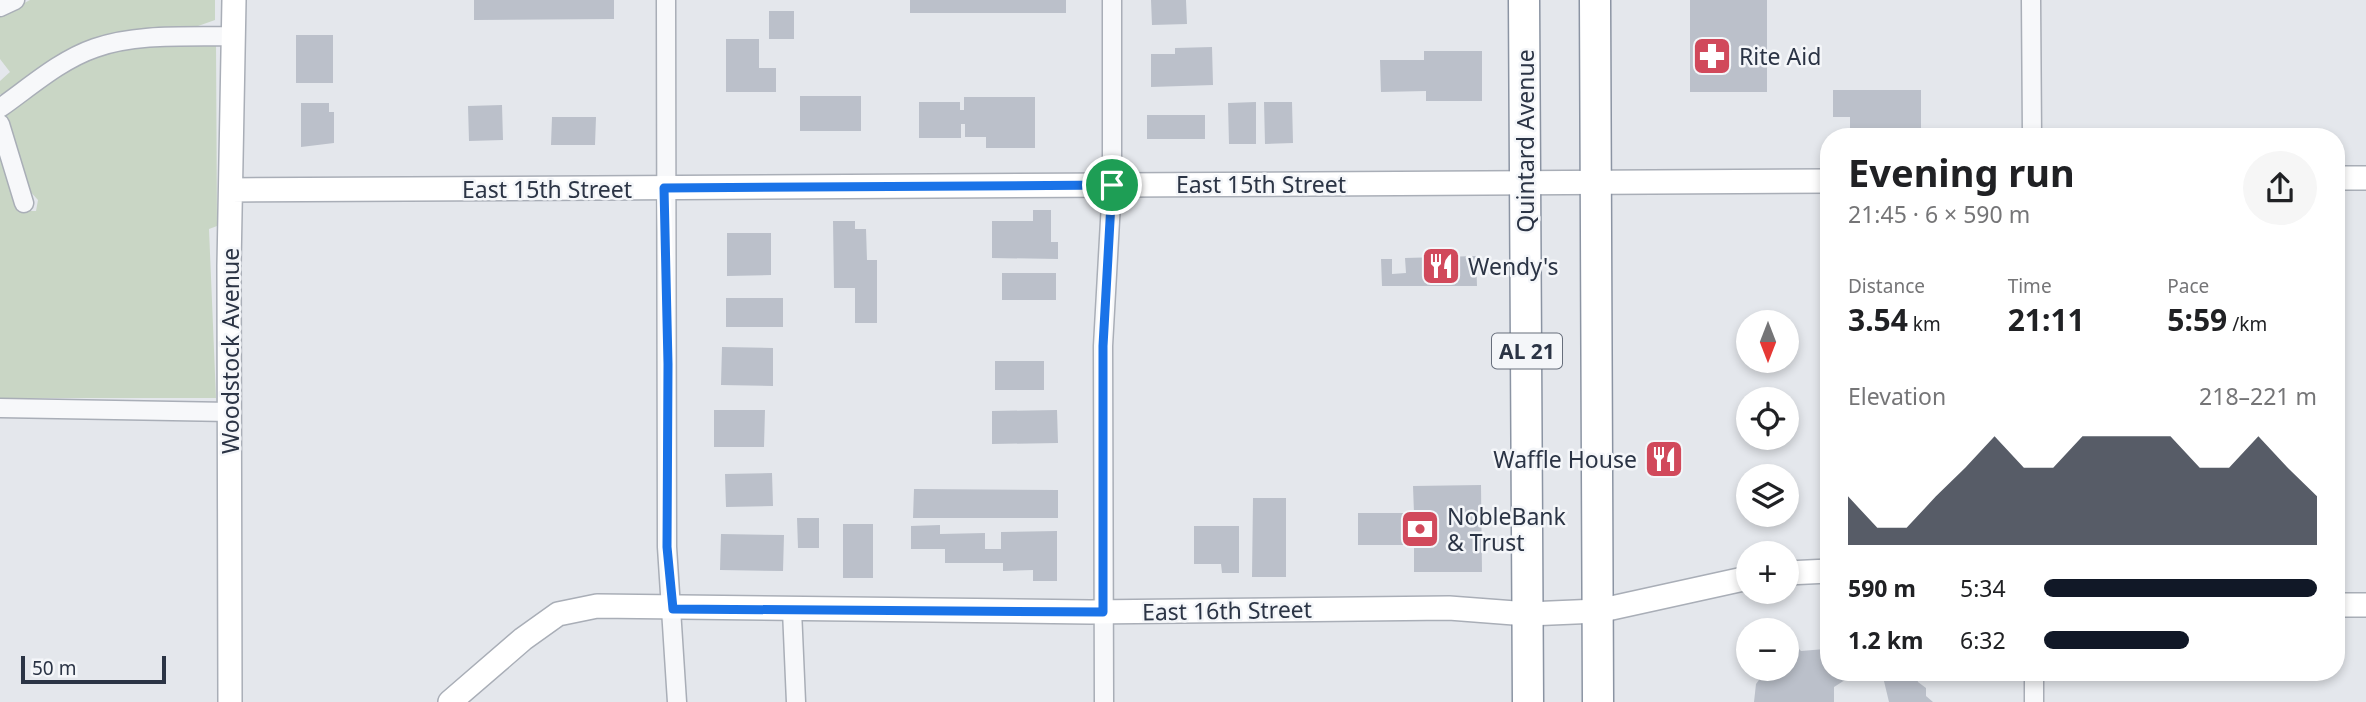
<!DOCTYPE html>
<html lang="en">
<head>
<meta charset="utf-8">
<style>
	:root { --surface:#fff; --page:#f6f6f6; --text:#202124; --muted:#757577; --accent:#111827 }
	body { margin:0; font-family:"Noto Sans",sans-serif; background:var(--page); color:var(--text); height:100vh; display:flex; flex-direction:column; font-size:26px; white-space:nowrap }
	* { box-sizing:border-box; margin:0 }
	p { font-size:23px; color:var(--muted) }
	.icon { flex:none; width:38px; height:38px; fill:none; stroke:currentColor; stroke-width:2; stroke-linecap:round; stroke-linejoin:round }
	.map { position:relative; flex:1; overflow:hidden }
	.panel { position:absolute; left:1820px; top:128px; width:525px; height:553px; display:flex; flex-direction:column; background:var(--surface); border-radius:28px; box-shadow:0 4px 10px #0003 }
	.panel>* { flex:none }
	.needle { width:46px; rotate:180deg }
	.buttons { position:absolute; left:1736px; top:310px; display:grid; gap:14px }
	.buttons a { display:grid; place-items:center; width:63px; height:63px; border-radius:50%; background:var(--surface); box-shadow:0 4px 10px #0003; font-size:35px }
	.scale { position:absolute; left:21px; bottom:18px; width:145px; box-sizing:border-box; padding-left:7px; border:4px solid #2b3445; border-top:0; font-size:19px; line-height:24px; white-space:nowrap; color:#2b3445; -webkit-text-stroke:5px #f4f6f9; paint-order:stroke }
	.pin { position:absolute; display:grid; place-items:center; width:60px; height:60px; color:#fff; margin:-30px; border:4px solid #fff; border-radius:50%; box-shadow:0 2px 7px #0007 }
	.round { display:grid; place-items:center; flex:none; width:74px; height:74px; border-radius:37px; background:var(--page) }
	.head { display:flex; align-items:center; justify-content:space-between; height:119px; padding:0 28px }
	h1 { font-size:38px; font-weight:700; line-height:52px }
	.stats { display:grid; grid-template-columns:repeat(3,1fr); gap:10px; height:119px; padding:7px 28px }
	.stats div { display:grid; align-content:center }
	.stats b { font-size:30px; font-weight:700 }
	.stats small { font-size:19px; font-weight:400 }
	.stats p { font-size:19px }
	.chart { height:196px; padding:14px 28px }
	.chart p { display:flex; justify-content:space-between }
	.chart svg { width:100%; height:126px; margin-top:7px; fill:var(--accent); opacity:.7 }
	ul { padding:0 28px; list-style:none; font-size:23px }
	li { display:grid; grid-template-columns:112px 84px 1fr; align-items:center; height:52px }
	li i { height:18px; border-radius:9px; background:var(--accent) }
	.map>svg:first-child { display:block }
</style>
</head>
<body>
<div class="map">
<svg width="2366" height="702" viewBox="0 0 2366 702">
	<rect width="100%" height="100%" fill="#e4e7ec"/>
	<!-- green -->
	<path fill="#c9d6c5" d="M 30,0 L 215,0 L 215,20 L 184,31 L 121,36 L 4,97 L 0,94 L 0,81 L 10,72 L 0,59 L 0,16 Z
		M 216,42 L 217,226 L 209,229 L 216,398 L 0,398 L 0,147 L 12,170 L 17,211 L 36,211 L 38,200 L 28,189 L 4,115 C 34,94 64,66 99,54 C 136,42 178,44 216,42 Z"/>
	<!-- building -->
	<path fill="#bbc0ca" d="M 474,0 L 614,0 L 614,19 L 474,20 Z
		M 910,0 L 1066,0 L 1066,13 L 910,13 Z
		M 1151,0 L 1186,0 L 1187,24 L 1152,25 Z
		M 1690,0 L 1767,0 L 1767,92 L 1690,92 Z
		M 769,11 L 794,11 L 794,39 L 769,39 Z
		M 296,35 L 333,35 L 333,83 L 296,83 Z
		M 726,39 L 759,39 L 759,68 L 776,68 L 776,92 L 726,92 Z
		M 1212,47 L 1213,85 L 1151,87 L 1151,54 L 1175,54 L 1175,48 Z
		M 1424,51 L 1482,51 L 1482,101 L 1426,101 L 1426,91 L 1381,92 L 1380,60 L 1424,60 Z
		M 1833,90 L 1921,90 L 1921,133 L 1910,133 L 1910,136 L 1850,136 L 1850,117 L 1833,117 Z
		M 800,96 L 861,96 L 861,131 L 800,131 Z
		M 964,97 L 1035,97 L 1035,148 L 986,148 L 986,137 L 965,137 L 965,124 L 961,124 L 961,138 L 919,138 L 919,102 L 960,102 L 960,110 L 964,110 Z
		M 1256,102 L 1256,144 L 1229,144 L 1228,103 Z
		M 1264,102 L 1292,102 L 1293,143 L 1265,144 Z
		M 301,103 L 329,103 L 329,112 L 334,112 L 334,143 L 301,147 Z
		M 502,105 L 503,140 L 469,141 L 468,106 Z
		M 1147,115 L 1205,115 L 1205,139 L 1147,139 Z
		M 552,117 L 596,117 L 595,145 L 551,145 Z
		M 1033,210 L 1051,210 L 1051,242 L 1058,242 L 1058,259 L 992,258 L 992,221 L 1033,221 Z
		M 833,221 L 855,221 L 855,229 L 866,229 L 867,260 L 877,260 L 877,323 L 855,323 L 855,288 L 834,288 Z
		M 727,233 L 771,233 L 771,275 L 727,276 Z
		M 1476,256 L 1477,286 L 1382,286 L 1381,259 L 1392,259 L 1392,274 L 1406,273 L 1405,258 Z
		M 1002,273 L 1056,273 L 1056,300 L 1002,300 Z
		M 726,298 L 783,298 L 783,327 L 726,327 Z
		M 722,347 L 773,348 L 773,386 L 721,385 Z
		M 995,361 L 1044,361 L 1044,390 L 995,390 Z
		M 714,410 L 765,410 L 764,447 L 714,447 Z
		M 1057,410 L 1058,443 L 992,444 L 992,411 Z
		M 772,473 L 773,506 L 726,507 L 725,474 Z
		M 1481,485 L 1482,572 L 1414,572 L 1414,545 L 1358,545 L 1358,513 L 1414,513 L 1413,486 Z
		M 914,489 L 1058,490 L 1058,518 L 913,518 Z
		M 1253,498 L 1286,498 L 1286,577 L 1252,577 Z
		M 797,518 L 819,518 L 819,548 L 798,548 Z
		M 843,524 L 873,524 L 873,578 L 843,578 Z
		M 940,525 L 940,534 L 985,533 L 985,549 L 1001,549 L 1001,532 L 1057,531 L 1057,581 L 1033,581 L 1033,570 L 1003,571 L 1003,563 L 945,563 L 945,549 L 911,549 L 911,526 Z
		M 1194,526 L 1239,526 L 1239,573 L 1222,573 L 1221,564 L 1194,564 Z
		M 721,534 L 784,535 L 783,571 L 720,570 Z
		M 1787,636 L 1801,651 L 1825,649 L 1829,637 L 1829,672 L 1845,672 L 1845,680 L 1834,687 L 1834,702 L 1754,702 L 1756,684 L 1761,677 L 1774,676 L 1774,668 L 1787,668 Z
		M 1877,672 L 1915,672 L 1918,682 L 1926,688 L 1926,696 L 1933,702 L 1889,702 L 1883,677 Z"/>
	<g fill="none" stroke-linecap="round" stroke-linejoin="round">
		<!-- street casing -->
		<g stroke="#a9aeb7" stroke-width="21">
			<path id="street" d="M 666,0 L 667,547 L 677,702
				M 2031,0 L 2032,136
				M 0,7 L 15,0
				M 0,108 C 30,87 60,60 95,48 C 137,33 190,37 234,36
				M 0,124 L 24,203
				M 0,408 L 230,412
				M 792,610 L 796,702
				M 2034,672 L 2034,702
				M 1104,702 L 1103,346 L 1112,185 L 1112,0"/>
		</g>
		<!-- secondary casing -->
		<g stroke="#a9aeb7" stroke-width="26">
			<path id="secondary" d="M 2336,178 L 2366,178
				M 231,190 L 1829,181
				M 1787,573 L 1829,571
				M 2336,605 L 2366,605
				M 230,702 L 229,266 L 234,0
				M 450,702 L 523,639 L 558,614 L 597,606 L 1090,612 L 1449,608 L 1528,614 L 1598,611 L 1748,578"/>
		</g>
		<!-- highway casing -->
		<g stroke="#8b94a3" stroke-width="33">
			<path id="highway" d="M 1524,0 L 1528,702
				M 1595,0 L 1598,702"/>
		</g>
		<!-- street -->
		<use href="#street" stroke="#f7f8fa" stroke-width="18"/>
		<!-- secondary -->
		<use href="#secondary" stroke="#fff" stroke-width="23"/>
		<!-- highway -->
		<use href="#highway" stroke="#fff" stroke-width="30"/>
	</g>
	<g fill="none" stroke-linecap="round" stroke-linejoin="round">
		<!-- route casing -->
		<g stroke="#fff" stroke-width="14">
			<path id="route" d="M 1112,185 L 1103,346 L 1103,612 L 673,609 L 667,547 L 668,364 L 664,188 Z"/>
		</g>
		<!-- route -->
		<use href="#route" stroke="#1a73e8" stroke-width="9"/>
	</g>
	<!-- icons -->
	<defs>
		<g id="pharmacy-square" transform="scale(2.0125)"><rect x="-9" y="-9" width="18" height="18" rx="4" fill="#d1495b" stroke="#f4f6f9"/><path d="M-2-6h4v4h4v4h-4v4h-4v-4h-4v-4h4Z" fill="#fff"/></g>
		<g id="restaurant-square" transform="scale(2.0125)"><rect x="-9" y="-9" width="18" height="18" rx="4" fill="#d1495b" stroke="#f4f6f9"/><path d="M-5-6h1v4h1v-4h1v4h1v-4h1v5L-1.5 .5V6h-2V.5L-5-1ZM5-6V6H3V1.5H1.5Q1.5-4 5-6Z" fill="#fff"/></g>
		<g id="bank-square" transform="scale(2.0125)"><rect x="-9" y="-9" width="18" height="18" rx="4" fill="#d1495b" stroke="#f4f6f9"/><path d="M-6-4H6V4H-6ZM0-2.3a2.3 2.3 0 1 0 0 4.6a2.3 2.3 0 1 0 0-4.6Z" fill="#fff"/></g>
	</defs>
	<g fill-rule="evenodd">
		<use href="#pharmacy-square" x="1712" y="56"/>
		<use href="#restaurant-square" x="1441" y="266"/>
		<use href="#restaurant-square" x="1664" y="459"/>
		<use href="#bank-square" x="1420" y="529"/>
	</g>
	<g text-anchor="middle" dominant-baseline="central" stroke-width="5" stroke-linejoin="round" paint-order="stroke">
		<!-- shield labels -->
		<rect fill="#f4f6f9" stroke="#676e7b" stroke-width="2" x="1492" y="333.5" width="70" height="35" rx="5"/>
		<g font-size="21" font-weight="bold" fill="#2b3445">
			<text x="1527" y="351">AL 21</text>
		</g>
		<!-- poi labels -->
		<g font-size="23" fill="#2b3445" stroke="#f4f6f9" text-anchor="start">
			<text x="1739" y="56">Rite Aid</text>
			<text x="1468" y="266">Wendy's</text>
			<text x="1637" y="459" text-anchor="end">Waffle House</text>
			<text x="1447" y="516">NobleBank<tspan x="1447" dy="26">&amp; Trust</tspan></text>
		</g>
		<!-- street labels -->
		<g font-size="23" fill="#2b3445" stroke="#f4f6f9">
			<text transform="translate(1525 141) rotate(-90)">Quintard Avenue</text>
			<text x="1261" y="184">East 15th Street</text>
			<text x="547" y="189">East 15th Street</text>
			<text transform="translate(230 351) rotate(-90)">Woodstock Avenue</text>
			<text transform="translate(1227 610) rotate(-1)">East 16th Street</text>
		</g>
	</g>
</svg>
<div class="buttons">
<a><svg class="needle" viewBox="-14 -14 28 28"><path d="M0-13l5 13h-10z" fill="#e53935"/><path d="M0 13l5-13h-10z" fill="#757577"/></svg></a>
<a><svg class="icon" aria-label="locate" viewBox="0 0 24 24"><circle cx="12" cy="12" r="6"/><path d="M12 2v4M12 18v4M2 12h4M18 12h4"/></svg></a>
<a><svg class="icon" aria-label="layers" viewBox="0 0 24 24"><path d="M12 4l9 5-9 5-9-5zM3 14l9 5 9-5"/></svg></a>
<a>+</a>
<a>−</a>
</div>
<div class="scale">50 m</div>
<div class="pin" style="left:1112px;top:185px;background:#1e9e55"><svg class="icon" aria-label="arrive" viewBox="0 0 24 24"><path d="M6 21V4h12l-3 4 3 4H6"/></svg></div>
<section class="panel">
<div class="head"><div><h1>Evening run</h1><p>21:45 · 6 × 590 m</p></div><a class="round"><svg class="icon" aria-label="share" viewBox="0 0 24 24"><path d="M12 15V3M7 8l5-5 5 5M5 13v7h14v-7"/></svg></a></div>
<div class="stats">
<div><p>Distance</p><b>3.54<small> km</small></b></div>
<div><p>Time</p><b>21:11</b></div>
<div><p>Pace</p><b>5:59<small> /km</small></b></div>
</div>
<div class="chart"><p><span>Elevation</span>218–221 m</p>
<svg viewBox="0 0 160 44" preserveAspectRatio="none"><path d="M0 44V27L10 38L20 38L30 27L40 17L50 6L60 17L70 17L80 6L90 6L100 6L110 6L120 17L130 17L140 6L150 17L160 27V44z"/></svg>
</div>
<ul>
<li><b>590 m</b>5:34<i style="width:100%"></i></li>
<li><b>1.2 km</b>6:32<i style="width:53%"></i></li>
</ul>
</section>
</div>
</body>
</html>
